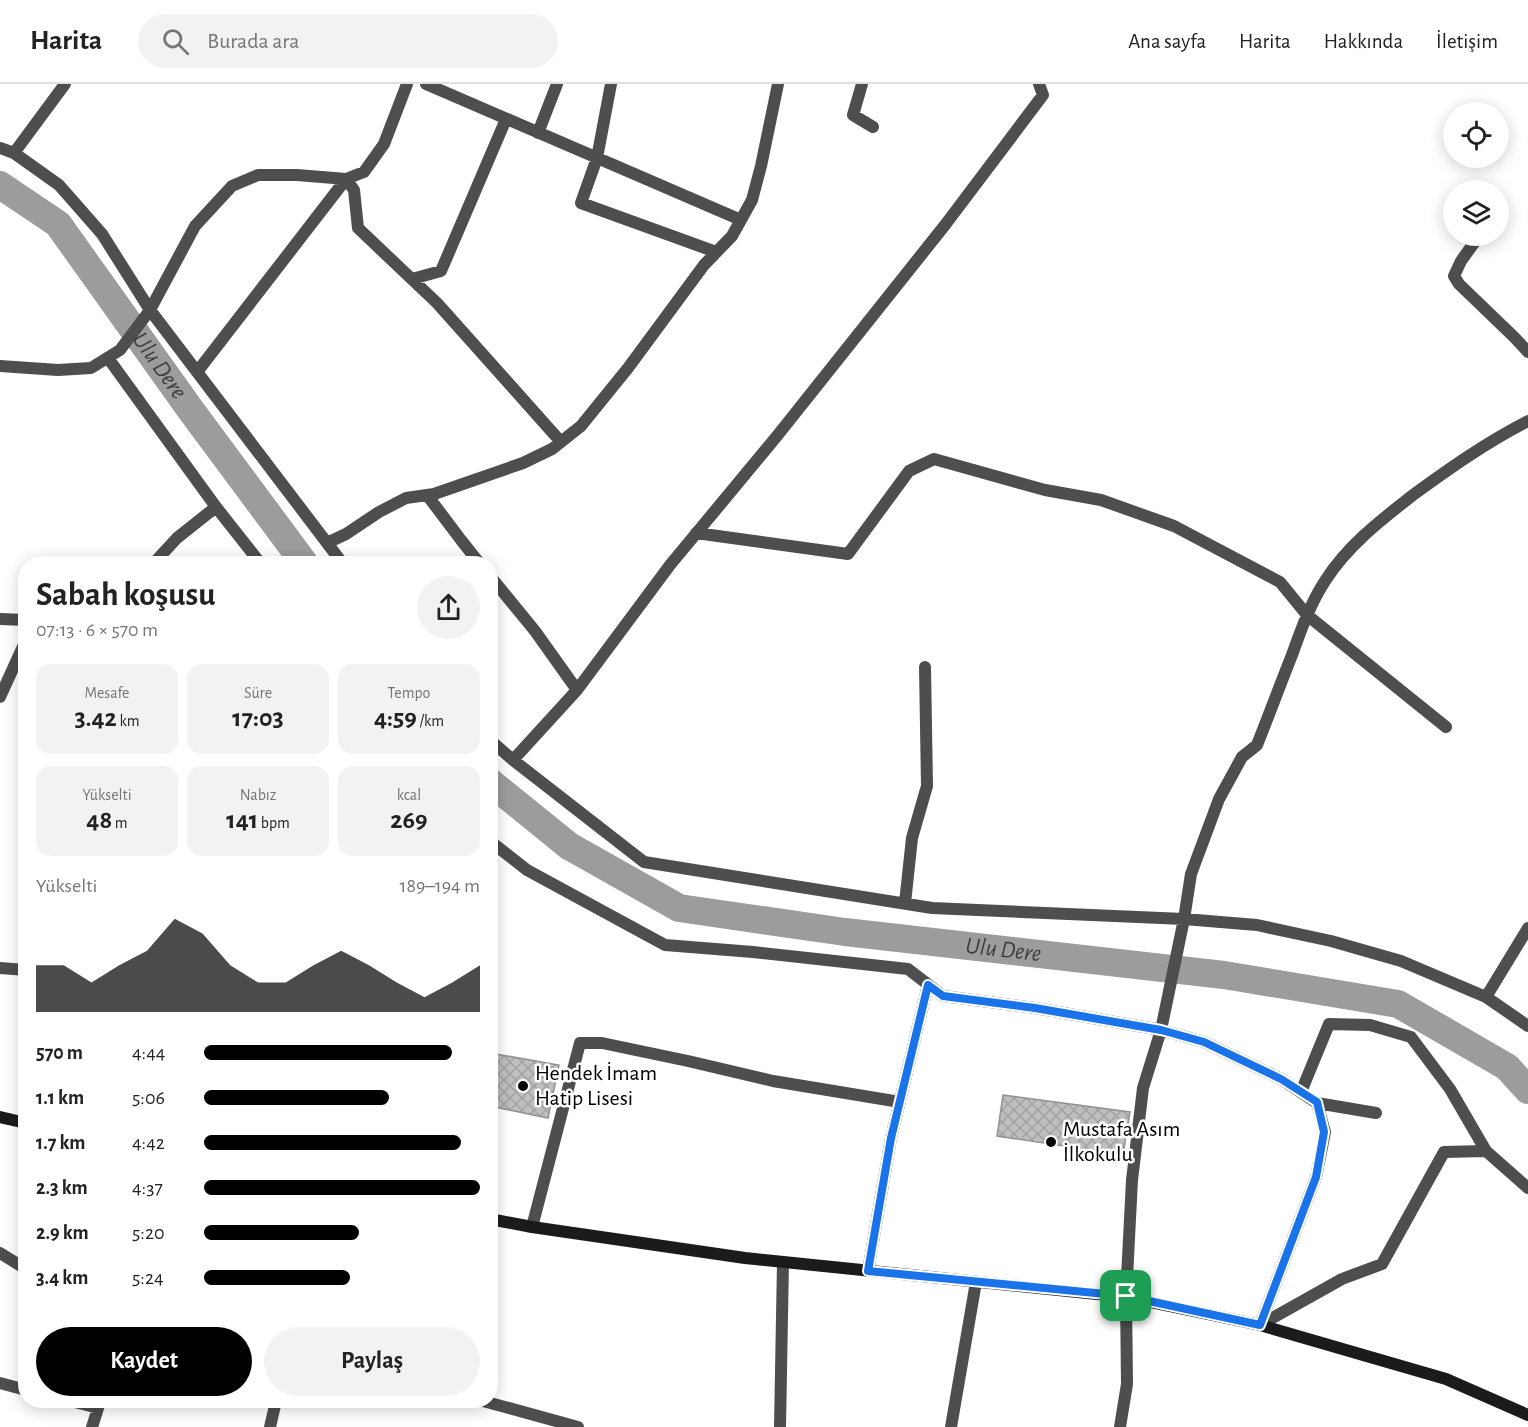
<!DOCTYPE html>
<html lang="tr">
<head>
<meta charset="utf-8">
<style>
	:root { --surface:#fff; --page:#f2f2f2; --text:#222; --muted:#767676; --line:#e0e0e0; --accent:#000 }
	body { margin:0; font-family:"Alegreya Sans",sans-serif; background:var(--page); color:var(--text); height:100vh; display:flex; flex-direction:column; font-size:22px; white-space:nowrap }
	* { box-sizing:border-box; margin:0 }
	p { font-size:20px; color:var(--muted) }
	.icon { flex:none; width:33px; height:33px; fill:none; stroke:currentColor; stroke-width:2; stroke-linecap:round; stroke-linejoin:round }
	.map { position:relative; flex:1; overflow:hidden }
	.side { position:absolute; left:18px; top:472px; width:480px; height:852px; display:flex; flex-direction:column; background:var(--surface); border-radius:24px; box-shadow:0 3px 15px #0003 }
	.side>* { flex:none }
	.buttons { position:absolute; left:1443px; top:18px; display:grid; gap:12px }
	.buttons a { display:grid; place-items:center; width:66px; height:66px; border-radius:50%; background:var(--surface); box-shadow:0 3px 15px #0003; font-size:30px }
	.pin { position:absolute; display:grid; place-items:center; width:51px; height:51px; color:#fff; margin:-26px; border-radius:12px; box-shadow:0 3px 9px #0006 }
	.round { display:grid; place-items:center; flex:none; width:63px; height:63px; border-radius:32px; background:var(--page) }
	.summary { display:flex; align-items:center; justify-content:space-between; height:102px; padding:0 18px }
	h1 { font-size:33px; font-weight:700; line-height:45px }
	.stats { display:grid; grid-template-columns:repeat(3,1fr); gap:9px; height:102px; padding:6px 18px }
	.stats div { display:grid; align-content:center; border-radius:15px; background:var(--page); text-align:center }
	.stats b { font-size:26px; font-weight:700 }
	.stats small { font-size:16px; font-weight:400 }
	.stats p { font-size:16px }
	.chart { height:168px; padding:12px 18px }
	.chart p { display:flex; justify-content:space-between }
	.chart svg { width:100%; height:108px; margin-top:6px; fill:var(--accent); opacity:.7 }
	.cta { display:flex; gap:12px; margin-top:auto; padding:12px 18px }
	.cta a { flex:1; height:69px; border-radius:36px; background:var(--accent); color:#fff; font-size:24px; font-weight:700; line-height:69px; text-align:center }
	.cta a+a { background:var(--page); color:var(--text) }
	ul { padding:0 18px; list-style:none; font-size:20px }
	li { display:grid; grid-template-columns:96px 72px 1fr; align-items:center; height:45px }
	li i { height:15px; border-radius:8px; background:var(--accent) }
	header { display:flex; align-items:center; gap:36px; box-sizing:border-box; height:84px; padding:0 30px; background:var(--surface); border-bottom:2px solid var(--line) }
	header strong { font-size:28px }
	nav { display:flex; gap:33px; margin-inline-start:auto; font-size:21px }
	.search { width:420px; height:54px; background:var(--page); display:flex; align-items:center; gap:15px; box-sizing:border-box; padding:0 21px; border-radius:33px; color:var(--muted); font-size:22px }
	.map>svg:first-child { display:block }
</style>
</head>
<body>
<header>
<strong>Harita</strong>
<div class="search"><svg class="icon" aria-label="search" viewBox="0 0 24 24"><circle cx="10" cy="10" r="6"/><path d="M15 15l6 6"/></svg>Burada ara</div>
<nav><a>Ana sayfa</a><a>Harita</a><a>Hakkında</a><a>İletişim</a></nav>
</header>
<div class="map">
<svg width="1528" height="1343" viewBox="0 0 1528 1343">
	<defs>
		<pattern id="building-cross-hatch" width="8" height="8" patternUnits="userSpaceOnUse" patternTransform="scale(1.5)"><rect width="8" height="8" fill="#bebebe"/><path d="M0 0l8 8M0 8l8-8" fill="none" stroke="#a2a2a2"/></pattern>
	</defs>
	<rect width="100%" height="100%" fill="#fff"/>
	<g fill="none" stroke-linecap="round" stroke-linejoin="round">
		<!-- river -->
		<g stroke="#9c9c9c" stroke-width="28">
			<path id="s1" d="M 0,101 L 58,140 L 190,325 L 305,480"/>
			<path id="s2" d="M 490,698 L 569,762 L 679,824 L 845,848 L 1224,891 L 1398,920 L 1507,983 L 1528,1006"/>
		</g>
	</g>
	<!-- building -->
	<path fill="url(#building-cross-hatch)" stroke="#929292" stroke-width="1.5" d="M 490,969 L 559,981 L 548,1034 L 490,1022 Z
		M 1003,1011 L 1130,1028 L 1123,1071 L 997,1052 Z"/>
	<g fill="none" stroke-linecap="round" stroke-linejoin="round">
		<!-- street -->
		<path stroke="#4e4e4e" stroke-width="12" d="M 426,0 L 741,136
			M 611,0 L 597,74 L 581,119 L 716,168
			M 862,0 L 853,31 L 873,43
			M 538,49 L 557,0
			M 0,64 L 14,69 L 65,0
			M 14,69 L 59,101 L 102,150 L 150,226 L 343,480
			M 1479,152 L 1461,177 L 1454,192 L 1459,200 L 1514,253 L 1528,268
			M 412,195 L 441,187 L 506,35
			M 108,274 L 216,423 L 261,480
			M 0,282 L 58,286 L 91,284 L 120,266 L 150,226 L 195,142 L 232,102 L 258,91 L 297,91 L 346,95 L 364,88 L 384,60 L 407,0
			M 197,288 L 346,95 L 354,106 L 358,144 L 437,219 L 561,358
			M 1528,337 C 1487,358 1450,384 1413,411 C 1381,436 1347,462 1325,497 C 1310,520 1301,546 1292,571 C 1280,601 1269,631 1257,661 L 1242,673 L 1219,715 L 1191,790 L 1184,835 L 1257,841 L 1331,857 L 1401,877 L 1486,913 L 1528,942
			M 427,411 L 461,456 L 480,480
			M 696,449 L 848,470 L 909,387 L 934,375 L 1045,406 L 1101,416 L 1174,442 L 1280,498 L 1307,531 L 1446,643
			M 327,459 L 346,450 L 379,428 L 406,414 L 434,410 L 523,379 L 552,365 L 581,342 L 628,284 L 704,181 L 732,152 L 752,116 L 761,82 L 778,0
			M 153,480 L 177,454 L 216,423
			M 490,492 L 535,547 L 577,606 L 513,676
			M 0,535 L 26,536
			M 577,606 L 670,481 L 777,352 L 945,141 L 1043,11 L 1039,0
			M 0,613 L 26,556
			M 490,656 L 513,676 L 644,778 L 932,824 L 1184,835 L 1161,946 L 1204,958 L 1281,995 L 1317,1019 L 1325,1048 L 1316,1093 L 1260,1241
			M 490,757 L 527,786 L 665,861 L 753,868 L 908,885 L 943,912 L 1035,924 L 1161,946 L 1143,1004 L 1132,1096 L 1126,1213 L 1127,1300 L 1120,1343
			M 905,819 L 912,754 L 927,702 L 925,583
			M 0,884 L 26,886
			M 1486,913 L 1528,844
			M 1301,1008 L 1329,940 L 1370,941 L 1411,953 L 1450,1005 L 1486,1067
			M 1317,1019 L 1376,1029
			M 532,1143 L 580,959 L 602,959 L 688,977 L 773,997 L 900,1018
			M 0,1169 L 26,1185
			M 868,1187 L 891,1054 L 928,901
			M 1260,1241 L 1342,1195 L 1382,1180 L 1444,1068 L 1486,1067 L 1528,1104
			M 0,1299 L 26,1306
			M 71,1317 L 98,1324
			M 483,1317 L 578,1343
			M 92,1343 L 100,1318
			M 270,1343 L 276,1317
			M 780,1343 L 783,1178
			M 951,1343 L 976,1198"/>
		<!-- secondary -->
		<path stroke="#1b1b1b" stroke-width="12" d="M 0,1033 L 26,1039
			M 490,1135 L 532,1143 L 745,1174 L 1126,1213 L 1260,1241 L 1446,1295 L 1528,1331"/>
	</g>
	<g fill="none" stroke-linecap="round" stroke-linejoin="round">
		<!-- route casing -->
		<g stroke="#fff" stroke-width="12">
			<path id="route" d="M 928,901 L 943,912 L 1035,924 L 1161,946 L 1204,958 L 1281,995 L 1317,1018 L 1324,1048 L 1316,1093 L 1260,1241 L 1126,1212 L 868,1187 L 891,1054 Z"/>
		</g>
		<!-- route -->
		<use href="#route" stroke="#1a73e8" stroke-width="8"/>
	</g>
	<!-- markers -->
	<g fill="#000" stroke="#fff" stroke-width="2">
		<circle cx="523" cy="1002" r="6"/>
		<circle cx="1051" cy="1058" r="6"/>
	</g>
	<g text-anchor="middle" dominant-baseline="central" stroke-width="5" stroke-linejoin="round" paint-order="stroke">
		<!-- poi labels -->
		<g font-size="22" fill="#000" stroke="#fff" text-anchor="start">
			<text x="535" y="989">Hendek İmam<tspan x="535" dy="25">Hatip Lisesi</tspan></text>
			<text x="1063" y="1045">Mustafa Asım<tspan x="1063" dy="25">İlkokulu</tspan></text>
		</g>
		<!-- water labels -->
		<g font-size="24" font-style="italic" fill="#3d3d3d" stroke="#fff">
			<text stroke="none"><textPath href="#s1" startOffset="244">Ulu Dere</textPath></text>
			<text stroke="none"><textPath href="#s2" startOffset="555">Ulu Dere</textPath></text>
		</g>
	</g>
</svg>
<div class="buttons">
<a><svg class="icon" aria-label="locate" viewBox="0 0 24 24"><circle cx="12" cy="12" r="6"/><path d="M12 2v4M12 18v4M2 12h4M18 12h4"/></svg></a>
<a><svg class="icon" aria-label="layers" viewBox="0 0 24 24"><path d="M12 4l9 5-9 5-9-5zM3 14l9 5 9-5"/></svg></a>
</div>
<div class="pin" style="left:1126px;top:1212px;background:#1e9e55"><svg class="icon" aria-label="arrive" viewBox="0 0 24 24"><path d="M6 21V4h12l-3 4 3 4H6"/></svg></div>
<section class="side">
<div class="summary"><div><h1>Sabah koşusu</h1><p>07:13 · 6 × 570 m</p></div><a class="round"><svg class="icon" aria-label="share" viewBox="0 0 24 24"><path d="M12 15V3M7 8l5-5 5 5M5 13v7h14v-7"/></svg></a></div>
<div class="stats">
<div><p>Mesafe</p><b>3.42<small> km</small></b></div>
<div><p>Süre</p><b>17:03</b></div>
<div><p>Tempo</p><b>4:59<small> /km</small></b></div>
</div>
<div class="stats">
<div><p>Yükselti</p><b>48<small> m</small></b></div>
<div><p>Nabız</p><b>141<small> bpm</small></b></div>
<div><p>kcal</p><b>269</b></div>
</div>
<div class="chart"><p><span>Yükselti</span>189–194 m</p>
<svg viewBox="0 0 160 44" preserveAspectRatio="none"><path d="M0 44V25L10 25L20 32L30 25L40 19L50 6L60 12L70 25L80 32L90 32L100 25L110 19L120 25L130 32L140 38L150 32L160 25V44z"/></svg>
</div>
<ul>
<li><b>570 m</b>4:44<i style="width:90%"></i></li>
<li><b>1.1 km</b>5:06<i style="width:67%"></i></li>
<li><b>1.7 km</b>4:42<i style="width:93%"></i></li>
<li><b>2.3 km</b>4:37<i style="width:100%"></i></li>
<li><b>2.9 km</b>5:20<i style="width:56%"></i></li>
<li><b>3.4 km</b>5:24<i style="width:53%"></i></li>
</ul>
<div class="cta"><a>Kaydet</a><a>Paylaş</a></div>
</section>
</div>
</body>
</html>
